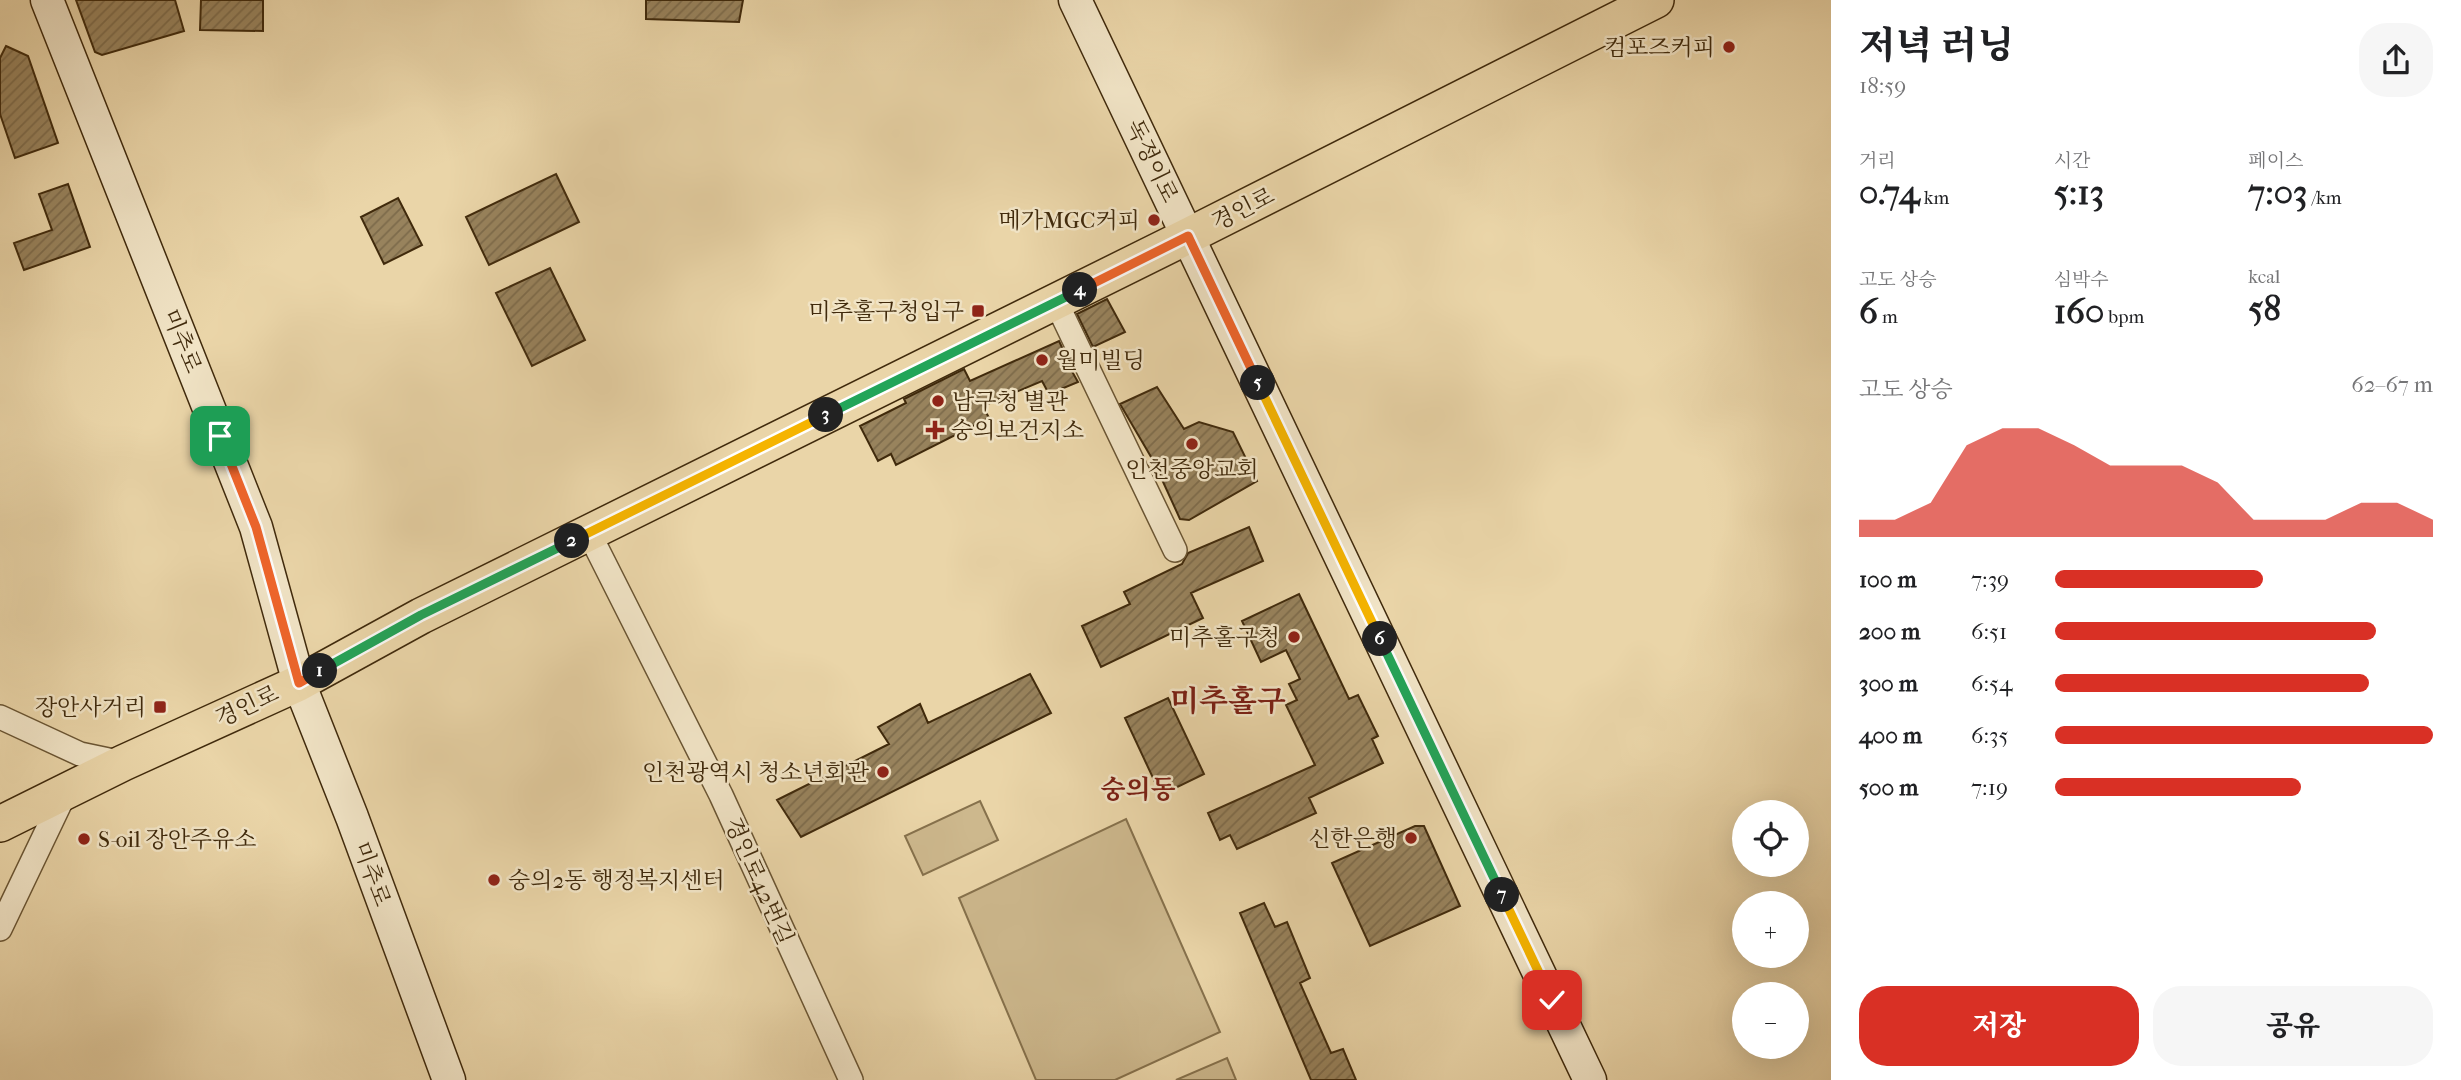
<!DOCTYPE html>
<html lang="ko">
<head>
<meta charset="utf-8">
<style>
	:root { --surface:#fff; --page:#f6f6f6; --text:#202124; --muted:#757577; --accent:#d93025 }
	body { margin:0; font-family:"IM FELL French Canon","Noto Serif KR",serif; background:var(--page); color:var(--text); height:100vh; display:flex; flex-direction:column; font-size:26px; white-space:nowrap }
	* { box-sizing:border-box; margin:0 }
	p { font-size:23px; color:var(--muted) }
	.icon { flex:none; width:38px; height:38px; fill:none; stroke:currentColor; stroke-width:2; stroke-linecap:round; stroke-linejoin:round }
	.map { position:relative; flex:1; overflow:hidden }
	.panel { display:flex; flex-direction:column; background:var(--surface); width:630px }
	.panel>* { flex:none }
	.buttons { position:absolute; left:1732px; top:800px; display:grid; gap:14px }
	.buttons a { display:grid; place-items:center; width:77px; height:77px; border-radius:50%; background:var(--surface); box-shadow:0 7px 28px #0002; font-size:35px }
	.pin { position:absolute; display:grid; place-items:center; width:60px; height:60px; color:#fff; margin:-30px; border-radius:14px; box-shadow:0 4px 10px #0006 }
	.km { position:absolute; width:35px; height:35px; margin:-18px; border-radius:50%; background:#222; color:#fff; font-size:19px; line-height:35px; text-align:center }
	.round { display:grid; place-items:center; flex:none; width:74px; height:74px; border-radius:28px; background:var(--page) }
	.summary { display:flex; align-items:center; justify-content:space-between; height:119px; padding:0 28px }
	h1 { font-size:38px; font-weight:800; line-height:52px }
	.metrics { display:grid; grid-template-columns:repeat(3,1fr); gap:10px; height:119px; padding:7px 28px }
	.metrics div { display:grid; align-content:center }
	.metrics b { font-size:35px; font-weight:800 }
	.metrics small { font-size:19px; font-weight:400 }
	.metrics p { font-size:19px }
	.chart { height:196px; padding:14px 28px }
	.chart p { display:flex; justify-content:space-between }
	.chart svg { width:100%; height:126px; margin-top:7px; fill:var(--accent); opacity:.7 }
	.cta { display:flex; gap:14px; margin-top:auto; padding:14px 28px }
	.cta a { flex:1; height:80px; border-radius:28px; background:var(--accent); color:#fff; font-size:28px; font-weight:800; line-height:80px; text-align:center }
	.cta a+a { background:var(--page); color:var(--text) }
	ul { padding:0 28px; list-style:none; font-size:23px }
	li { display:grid; grid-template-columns:112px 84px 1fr; align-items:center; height:52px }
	li i { height:18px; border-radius:9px; background:var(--accent) }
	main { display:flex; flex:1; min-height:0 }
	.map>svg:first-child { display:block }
</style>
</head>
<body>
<main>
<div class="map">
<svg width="1831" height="1080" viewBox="0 0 1831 1080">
	<defs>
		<pattern id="building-hatch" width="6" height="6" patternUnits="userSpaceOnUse" patternTransform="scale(1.75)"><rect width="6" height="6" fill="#98835d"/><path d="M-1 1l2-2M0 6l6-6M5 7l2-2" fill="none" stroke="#7d6b4b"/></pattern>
	</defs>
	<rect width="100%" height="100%" fill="#ead5a8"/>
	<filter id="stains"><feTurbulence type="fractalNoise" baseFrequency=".00286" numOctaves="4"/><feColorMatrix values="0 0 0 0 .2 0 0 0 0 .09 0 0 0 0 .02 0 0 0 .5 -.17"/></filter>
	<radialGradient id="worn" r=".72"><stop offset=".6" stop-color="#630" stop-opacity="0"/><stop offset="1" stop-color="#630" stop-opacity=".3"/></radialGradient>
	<!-- garden -->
	<path fill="#cdb88d" stroke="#86714c" stroke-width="2" d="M 980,801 L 998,840 L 923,875 L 905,836 Z
		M 1126,819 L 1220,1032 L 1115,1080 L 1036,1080 L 959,898 Z
		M 1227,1058 L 1236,1080 L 1176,1080 Z"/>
	<!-- building -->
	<path fill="url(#building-hatch)" stroke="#402a0c" stroke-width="2" d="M 76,0 L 175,0 L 184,31 L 102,55 L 95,52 Z
		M 201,0 L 263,0 L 263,31 L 200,30 Z
		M 646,0 L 743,0 L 739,22 L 646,19 Z
		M 6,46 L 28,56 L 58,143 L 15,158 L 0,114 L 0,58 Z
		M 556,174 L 579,222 L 489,265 L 466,217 Z
		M 68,184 L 90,247 L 24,270 L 14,243 L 52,230 L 39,194 Z
		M 398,198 L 422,245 L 384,264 L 361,217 Z
		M 550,268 L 585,340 L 532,366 L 496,293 Z
		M 1107,299 L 1125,332 L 1093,347 L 1077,314 Z
		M 1059,341 L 1067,358 L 1065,359 L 1078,382 L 1049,394 L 1042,381 L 983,406 L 989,418 L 896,465 L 891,454 L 878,461 L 860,426 L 906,403 L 904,399 L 964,369 L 970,381 Z
		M 1157,387 L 1184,429 L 1199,422 L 1233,432 L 1257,481 L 1189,520 L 1180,519 L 1154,462 L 1120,404 Z
		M 1249,527 L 1263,561 L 1191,593 L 1203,618 L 1101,667 L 1082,626 L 1130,604 L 1124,592 L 1182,564 L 1188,553 Z
		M 1299,594 L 1349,699 L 1358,695 L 1378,736 L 1372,739 L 1383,763 L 1309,798 L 1316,813 L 1237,849 L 1230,835 L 1220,840 L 1208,813 L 1315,765 L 1286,705 L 1297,700 L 1289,684 L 1300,679 L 1286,650 L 1261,662 L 1242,621 Z
		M 1030,674 L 1051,713 L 801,837 L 777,800 L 889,744 L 878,727 L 920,704 L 928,723 Z
		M 1168,698 L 1204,774 L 1161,795 L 1125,718 Z
		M 1415,826 L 1424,826 L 1460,906 L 1370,946 L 1332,863 Z
		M 1264,903 L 1275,927 L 1287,922 L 1310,978 L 1300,983 L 1331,1053 L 1343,1049 L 1356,1080 L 1311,1080 L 1240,913 Z"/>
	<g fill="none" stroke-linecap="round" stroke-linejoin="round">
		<!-- street casing -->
		<g stroke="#6a5533" stroke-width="26">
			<path id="street" d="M 1056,302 L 1175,550
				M 589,533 L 721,795 L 851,1080
				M 0,717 L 80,754 L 123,763
				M 0,929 L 66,791"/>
		</g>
		<!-- secondary casing -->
		<g stroke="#402a0c" stroke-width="35">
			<path id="secondary" d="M 47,0 L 256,527 L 299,683 L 352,817 L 449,1080
				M 1075,0 L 1590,1080"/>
		</g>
		<!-- primary casing -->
		<g stroke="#402a0c" stroke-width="38">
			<path id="primary" d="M 0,824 L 123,763 L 299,683 L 421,616 L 1188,236 L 1656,0"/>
		</g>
		<!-- street -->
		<use href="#street" stroke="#f1e4c6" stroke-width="23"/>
		<!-- secondary -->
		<use href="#secondary" stroke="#f1e4c6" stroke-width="32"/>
		<!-- primary -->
		<use href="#primary" stroke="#ead5a8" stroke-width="35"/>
	</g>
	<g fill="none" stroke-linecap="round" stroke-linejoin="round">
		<!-- split-1 casing -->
		<g stroke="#fff" stroke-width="14">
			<path id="split-1" d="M 220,436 L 256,527 L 299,683 L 320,671"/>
		</g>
		<!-- split-2 casing -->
		<g stroke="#fff" stroke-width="14">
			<path id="split-2" d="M 320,671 L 421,615 L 572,541"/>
		</g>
		<!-- split-3 casing -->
		<g stroke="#fff" stroke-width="14">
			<path id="split-3" d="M 572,541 L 826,415"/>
		</g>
		<!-- split-4 casing -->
		<g stroke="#fff" stroke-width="14">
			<path id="split-4" d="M 826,415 L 1080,290"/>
		</g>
		<!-- split-5 casing -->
		<g stroke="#fff" stroke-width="14">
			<path id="split-5" d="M 1080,290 L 1188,236 L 1258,383"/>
		</g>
		<!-- split-6 casing -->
		<g stroke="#fff" stroke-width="14">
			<path id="split-6" d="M 1258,383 L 1380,639"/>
		</g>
		<!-- split-7 casing -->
		<g stroke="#fff" stroke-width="14">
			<path id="split-7" d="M 1380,639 L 1502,895"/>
		</g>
		<!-- split-8 casing -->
		<g stroke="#fff" stroke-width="14">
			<path id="split-8" d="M 1502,895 L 1552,1000"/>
		</g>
		<!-- split-1 -->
		<use href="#split-1" stroke="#f0652b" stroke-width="9"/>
		<!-- split-2 -->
		<use href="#split-2" stroke="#22a559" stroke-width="9"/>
		<!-- split-3 -->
		<use href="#split-3" stroke="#f5b400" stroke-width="9"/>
		<!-- split-4 -->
		<use href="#split-4" stroke="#22a559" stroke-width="9"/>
		<!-- split-5 -->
		<use href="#split-5" stroke="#f0652b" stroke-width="9"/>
		<!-- split-6 -->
		<use href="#split-6" stroke="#f5b400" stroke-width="9"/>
		<!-- split-7 -->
		<use href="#split-7" stroke="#22a559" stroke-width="9"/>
		<!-- split-8 -->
		<use href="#split-8" stroke="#f5b400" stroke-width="9"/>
	</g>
	<!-- markers -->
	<g fill="#8f2418" stroke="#f1e4c6" stroke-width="2.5">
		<circle cx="1729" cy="47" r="7"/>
		<circle cx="1154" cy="220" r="7"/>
		<rect x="971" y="304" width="14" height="14" rx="3.5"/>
		<circle cx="1042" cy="360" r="7"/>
		<circle cx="938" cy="401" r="7"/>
		<path d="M931.5 419.5h7v7h7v7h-7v7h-7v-7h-7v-7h7z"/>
		<circle cx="1192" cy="444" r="7"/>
		<circle cx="1294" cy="637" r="7"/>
		<rect x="153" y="700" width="14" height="14" rx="3.5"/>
		<circle cx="883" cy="772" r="7"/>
		<circle cx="1411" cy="838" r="7"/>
		<circle cx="84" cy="839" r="7"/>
		<circle cx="494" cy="880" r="7"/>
	</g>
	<g text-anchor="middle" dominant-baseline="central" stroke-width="5" stroke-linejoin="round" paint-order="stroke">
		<!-- poi labels -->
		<g font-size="23" fill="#402a0c" stroke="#f1e4c6" text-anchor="end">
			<text x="1715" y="47">컴포즈커피</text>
			<text x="1140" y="220">메가MGC커피</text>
			<text x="964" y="311">미추홀구청입구</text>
			<text x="1056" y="360" text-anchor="start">월미빌딩</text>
			<text x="952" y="401" text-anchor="start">남구청 별관</text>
			<text x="951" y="430" text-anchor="start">숭의보건지소</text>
			<text x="1192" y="469" text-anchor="middle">인천중앙교회</text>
			<text x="1280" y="637">미추홀구청</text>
			<text x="146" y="707">장안사거리</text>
			<text x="869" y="772">인천광역시 청소년회관</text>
			<text x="1397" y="838">신한은행</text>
			<text x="98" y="839" text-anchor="start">S-oil 장안주유소</text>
			<text x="508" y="880" text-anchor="start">숭의2동 행정복지센터</text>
		</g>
		<!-- street labels -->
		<g font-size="23" fill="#402a0c" stroke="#f1e4c6">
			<text transform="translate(1152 161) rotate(64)">독정이로</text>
			<text transform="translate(1243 209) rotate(-27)">경인로</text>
			<text transform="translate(182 341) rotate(68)">미추로</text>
			<text transform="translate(247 706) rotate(-25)">경인로</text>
			<text transform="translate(372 874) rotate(70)">미추로</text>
			<text transform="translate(759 881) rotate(66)">경인로42번길</text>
		</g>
		<!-- quarter labels -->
		<g font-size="26" font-weight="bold" fill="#7a1f14" stroke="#f1e4c6">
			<text x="1138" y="789">숭의동</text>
		</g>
		<!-- district labels -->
		<g font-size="30" font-weight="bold" fill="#7a1f14" stroke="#f1e4c6">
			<text x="1228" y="701">미추홀구</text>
		</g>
	</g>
	<rect width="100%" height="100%" filter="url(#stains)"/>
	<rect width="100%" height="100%" fill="url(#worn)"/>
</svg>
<div class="buttons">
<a><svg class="icon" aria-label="locate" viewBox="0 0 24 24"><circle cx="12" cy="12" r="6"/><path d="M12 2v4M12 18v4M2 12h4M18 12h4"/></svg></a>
<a>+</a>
<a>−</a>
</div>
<div class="pin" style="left:220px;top:436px;background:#1e9e55"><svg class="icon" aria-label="arrive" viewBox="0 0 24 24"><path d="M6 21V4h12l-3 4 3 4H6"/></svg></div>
<div class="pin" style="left:1552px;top:1000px;background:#d93025"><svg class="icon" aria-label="check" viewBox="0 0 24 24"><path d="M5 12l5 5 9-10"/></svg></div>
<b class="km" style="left:320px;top:671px">1</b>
<b class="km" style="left:572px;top:541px">2</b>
<b class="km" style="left:826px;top:415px">3</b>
<b class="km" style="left:1080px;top:290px">4</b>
<b class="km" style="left:1258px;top:383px">5</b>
<b class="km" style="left:1380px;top:639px">6</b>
<b class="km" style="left:1502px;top:895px">7</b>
</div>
<section class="panel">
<div class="summary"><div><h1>저녁 러닝</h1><p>18:59</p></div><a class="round"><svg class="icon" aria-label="share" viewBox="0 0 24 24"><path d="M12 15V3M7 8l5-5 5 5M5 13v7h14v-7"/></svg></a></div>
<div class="metrics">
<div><p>거리</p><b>0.74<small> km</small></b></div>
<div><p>시간</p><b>5:13</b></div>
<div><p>페이스</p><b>7:03<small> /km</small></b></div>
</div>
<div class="metrics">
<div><p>고도 상승</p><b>6<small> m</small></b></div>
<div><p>심박수</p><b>160<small> bpm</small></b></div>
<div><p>kcal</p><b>58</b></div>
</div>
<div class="chart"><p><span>고도 상승</span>62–67 m</p>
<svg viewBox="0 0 160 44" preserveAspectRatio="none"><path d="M0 44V38L10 38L20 32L30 12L40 6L50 6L60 12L70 19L80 19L90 19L100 25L110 38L120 38L130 38L140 32L150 32L160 38V44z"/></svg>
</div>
<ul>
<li><b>100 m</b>7:39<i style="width:55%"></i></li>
<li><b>200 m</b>6:51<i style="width:85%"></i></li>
<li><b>300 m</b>6:54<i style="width:83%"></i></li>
<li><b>400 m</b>6:35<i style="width:100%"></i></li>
<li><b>500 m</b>7:19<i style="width:65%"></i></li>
</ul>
<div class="cta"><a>저장</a><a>공유</a></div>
</section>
</main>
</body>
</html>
